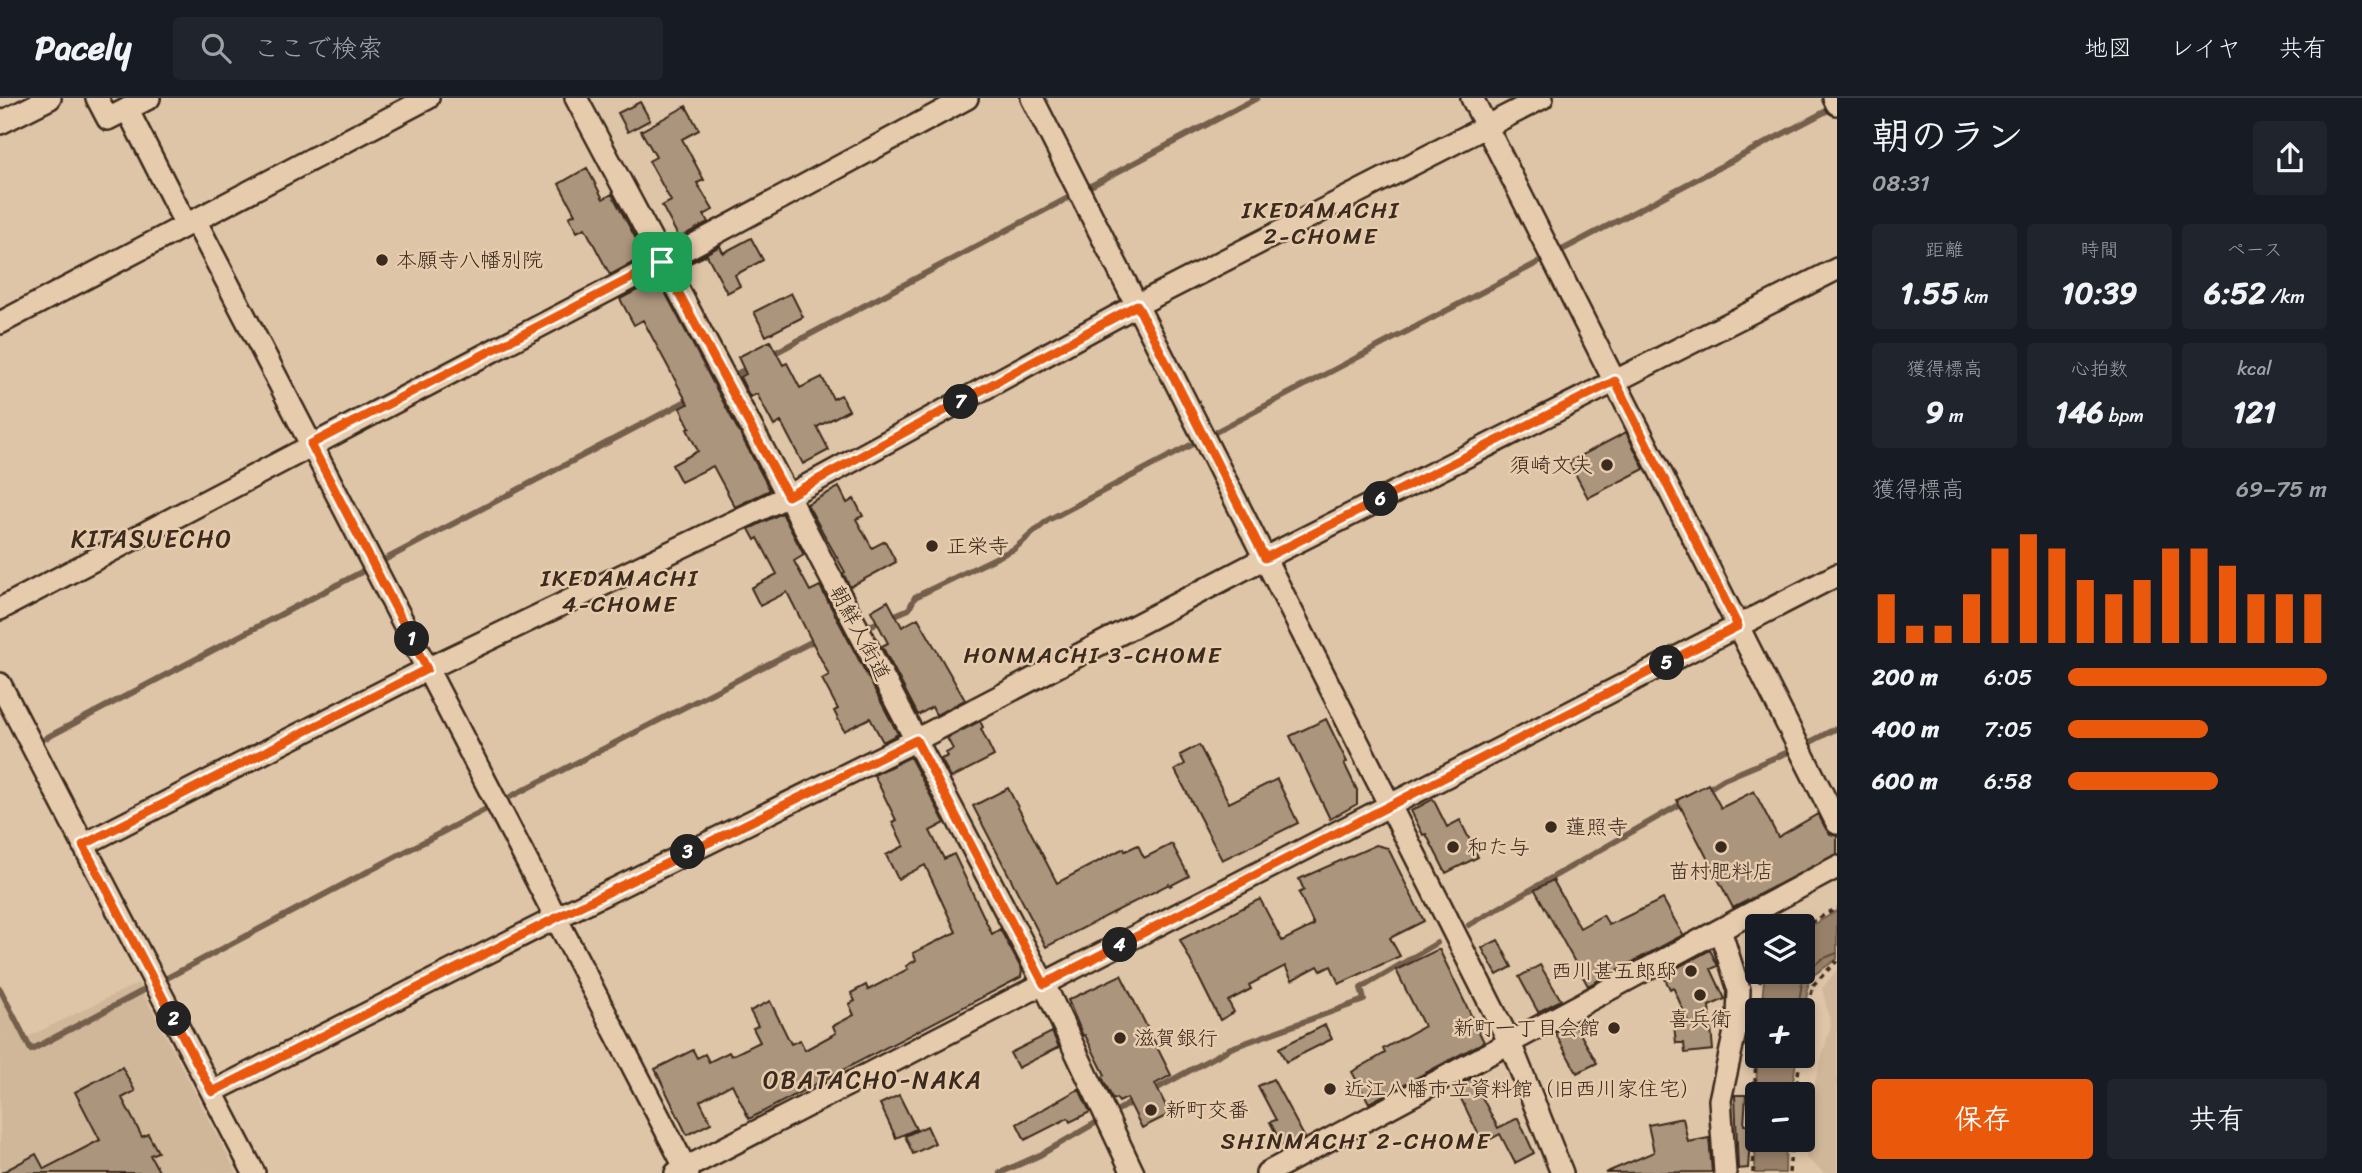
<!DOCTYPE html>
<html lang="ja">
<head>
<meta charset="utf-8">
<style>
	:root { --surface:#171b24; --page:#20242c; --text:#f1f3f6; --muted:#9ea1a6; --line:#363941; --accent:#ea580c }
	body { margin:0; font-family:Sriracha,"Klee One",sans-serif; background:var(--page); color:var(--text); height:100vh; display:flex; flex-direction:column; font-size:26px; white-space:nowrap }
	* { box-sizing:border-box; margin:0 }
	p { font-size:23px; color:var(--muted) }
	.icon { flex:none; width:38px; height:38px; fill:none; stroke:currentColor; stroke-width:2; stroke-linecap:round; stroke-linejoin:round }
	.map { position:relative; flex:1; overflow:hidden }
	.sheet { display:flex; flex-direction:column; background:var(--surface); width:525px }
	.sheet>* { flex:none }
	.buttons { position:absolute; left:1745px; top:816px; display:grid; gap:14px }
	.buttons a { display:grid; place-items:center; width:70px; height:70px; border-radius:7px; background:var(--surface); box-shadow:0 4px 10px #0003; font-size:35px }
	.pin { position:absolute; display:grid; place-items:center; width:60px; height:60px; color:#fff; margin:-30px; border-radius:14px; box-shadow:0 4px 10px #0006 }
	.km { position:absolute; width:35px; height:35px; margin:-18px; border-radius:50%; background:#222; color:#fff; font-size:19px; line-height:35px; text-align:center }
	.round { display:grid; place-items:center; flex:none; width:74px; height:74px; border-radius:7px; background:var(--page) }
	.headline { display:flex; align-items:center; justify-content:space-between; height:119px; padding:0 35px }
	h1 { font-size:38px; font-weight:800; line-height:52px }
	.figures { display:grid; grid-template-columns:repeat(3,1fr); gap:10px; height:119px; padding:7px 35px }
	.figures div { display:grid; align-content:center; border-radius:7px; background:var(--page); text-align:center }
	.figures b { font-size:30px; font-weight:800 }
	.figures small { font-size:19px; font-weight:400 }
	.figures p { font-size:19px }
	.chart { height:196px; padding:14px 35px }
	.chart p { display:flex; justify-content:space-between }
	.chart svg { width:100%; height:126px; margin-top:7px; stroke:var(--accent); stroke-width:6 }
	.button { display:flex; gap:14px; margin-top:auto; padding:14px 35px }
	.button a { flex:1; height:80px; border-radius:7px; background:var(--accent); color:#fff; font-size:28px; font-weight:800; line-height:80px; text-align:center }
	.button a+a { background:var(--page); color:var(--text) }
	ul { padding:0 35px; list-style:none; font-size:23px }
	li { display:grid; grid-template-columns:112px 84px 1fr; align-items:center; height:52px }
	li i { height:18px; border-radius:9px; background:var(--accent) }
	header { display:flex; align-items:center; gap:42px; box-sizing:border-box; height:98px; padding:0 35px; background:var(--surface); border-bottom:2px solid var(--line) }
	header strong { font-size:33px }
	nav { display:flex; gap:38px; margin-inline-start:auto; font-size:24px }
	.search { width:490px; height:63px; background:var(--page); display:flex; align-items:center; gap:18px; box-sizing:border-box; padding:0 24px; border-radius:7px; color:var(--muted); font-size:26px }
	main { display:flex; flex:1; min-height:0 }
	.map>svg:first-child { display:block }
</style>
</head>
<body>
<header>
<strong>Pacely</strong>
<div class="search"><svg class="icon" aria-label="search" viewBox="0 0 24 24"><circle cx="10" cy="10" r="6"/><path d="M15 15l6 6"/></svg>ここで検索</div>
<nav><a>地図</a><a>レイヤ</a><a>共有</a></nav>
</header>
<main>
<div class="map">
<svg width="1837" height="1075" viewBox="0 0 1837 1075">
	<rect width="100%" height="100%" fill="#dfc5a7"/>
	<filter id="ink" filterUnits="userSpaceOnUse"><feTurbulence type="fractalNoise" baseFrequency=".0143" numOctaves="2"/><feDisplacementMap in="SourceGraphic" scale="14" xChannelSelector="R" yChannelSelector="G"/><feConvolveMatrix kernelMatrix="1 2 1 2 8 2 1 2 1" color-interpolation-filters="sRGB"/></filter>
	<g filter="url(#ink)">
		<!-- built -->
		<path fill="#d0b79a" d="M 1837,872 L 1837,1075 L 1824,1075 L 1806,1060 L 1808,1008 L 1831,927 L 1822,890 Z
			M 138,885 L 237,1075 L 0,1075 L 0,895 L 26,940 Z"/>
		<!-- water -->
		<path fill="#98816b" stroke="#735e4c" stroke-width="2" d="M 1837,813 L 1837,861 L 1809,880 L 1803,925 L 1802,912 L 1761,912 L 1765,873 L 1802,873 L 1803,833 Z
			M 1757,957 L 1797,957 L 1791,996 L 1757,996 L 1757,1041 L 1786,1041 L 1785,1075 L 1755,1075 Z"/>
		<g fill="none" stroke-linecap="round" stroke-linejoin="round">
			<!-- shore -->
			<path stroke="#604d3d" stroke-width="2" d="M 1798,912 L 1803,876 L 1822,861 L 1837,855"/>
			<!-- stream -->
			<path stroke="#735e4c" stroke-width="6" d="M 769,258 L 1257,0
				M 707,291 L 750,269
				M 861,526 L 872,527 L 909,511 L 915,499 L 1014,451 L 1048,422 L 1836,8
				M 46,640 L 692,300
				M 1803,648 L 1837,630
				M 1705,693 L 1724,681 L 1793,652
				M 1469,827 L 1686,703
				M 0,891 L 31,952 L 467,721 L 819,540
				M 1152,993 L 1231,950 L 1364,902 L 1361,890 L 1437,845
				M 1000,1075 L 1040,1057 L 1137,1001"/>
		</g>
		<!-- building -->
		<path fill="#ac957d" stroke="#3b2a1e" stroke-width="2" d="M 640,4 L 650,22 L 628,34 L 618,15 Z
			M 686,8 L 699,32 L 682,41 L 704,82 L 697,85 L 713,112 L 704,117 L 708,124 L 679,140 L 662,108 L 671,103 L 649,63 L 656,59 L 641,33 Z
			M 587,70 L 603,101 L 612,96 L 645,158 L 610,177 L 585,130 L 577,134 L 569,119 L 575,116 L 559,86 Z
			M 751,140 L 763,162 L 735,177 L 740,188 L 727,195 L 707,157 L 681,169 L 720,148 L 723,155 Z
			M 658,181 L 770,392 L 735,409 L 713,368 L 681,384 L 672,367 L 698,353 L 687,331 L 690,330 L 680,310 L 688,306 L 643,222 L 634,227 L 620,201 Z
			M 791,195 L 803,219 L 766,238 L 754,214 Z
			M 770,243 L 783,267 L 787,265 L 800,290 L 822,279 L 833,301 L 841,297 L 849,312 L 817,329 L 829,352 L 803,366 L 781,324 L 774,328 L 757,296 L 750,299 L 740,279 L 746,276 L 738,259 Z
			M 1626,334 L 1644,371 L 1588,400 L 1569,364 Z
			M 839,389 L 847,405 L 854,401 L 863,418 L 856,421 L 872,450 L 885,443 L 896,464 L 850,489 L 843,475 L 845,474 L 807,406 Z
			M 782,415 L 804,457 L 794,463 L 810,493 L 820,488 L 898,636 L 883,644 L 870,620 L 844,633 L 834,613 L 838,611 L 822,581 L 829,577 L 787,494 L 760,508 L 751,490 L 777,476 L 758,440 L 755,442 L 749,431 Z
			M 888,503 L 902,529 L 918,520 L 965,602 L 936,617 L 932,609 L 918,617 L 882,548 L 888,545 L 871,513 Z
			M 1326,621 L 1347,664 L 1344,665 L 1357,692 L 1357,706 L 1330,721 L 1290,638 Z
			M 980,623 L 983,629 L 981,631 L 994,658 L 951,680 L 941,661 L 948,658 L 946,655 L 953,651 L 947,640 Z
			M 1199,647 L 1229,705 L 1277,681 L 1298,725 L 1222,762 L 1175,672 L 1185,666 L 1180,657 Z
			M 910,659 L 945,725 L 930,733 L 944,761 L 954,756 L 992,836 L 1000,831 L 1022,872 L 1021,879 L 749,1021 L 732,986 L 700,1003 L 711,1025 L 687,1037 L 655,971 L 693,952 L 697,960 L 705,956 L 709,964 L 729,954 L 731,958 L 760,944 L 753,930 L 758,928 L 750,913 L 770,903 L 791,946 L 800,942 L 805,952 L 836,935 L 833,928 L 854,917 L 849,906 L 855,903 L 851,895 L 866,887 L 868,892 L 908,871 L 906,868 L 916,862 L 913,855 L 956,834 L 925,767 L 898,781 L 886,757 L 904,748 L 892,724 L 896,722 L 874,677 Z
			M 1708,686 L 1721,710 L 1754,693 L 1778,739 L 1818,716 L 1826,731 L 1830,736 L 1837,738 L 1837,756 L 1733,810 L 1677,702 Z
			M 1008,690 L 1057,785 L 1124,750 L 1125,753 L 1138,747 L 1144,760 L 1172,746 L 1189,778 L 1170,788 L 1169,786 L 1046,849 L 973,708 Z
			M 1433,701 L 1447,729 L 1460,722 L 1478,759 L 1446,775 L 1426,736 L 1423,737 L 1411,713 Z
			M 1376,747 L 1388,750 L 1424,823 L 1390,840 L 1400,858 L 1339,886 L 1331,868 L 1321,873 L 1318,868 L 1292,882 L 1285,868 L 1249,887 L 1251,891 L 1228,903 L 1234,914 L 1220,922 L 1180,842 L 1260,801 L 1282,843 L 1314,827 L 1299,795 L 1304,792 L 1299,781 Z
			M 1553,782 L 1580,830 L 1603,817 L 1609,827 L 1663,801 L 1683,837 L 1588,888 L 1535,792 Z
			M 1498,842 L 1512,869 L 1497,877 L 1482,850 Z
			M 1439,851 L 1484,944 L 1369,1005 L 1352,974 L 1385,955 L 1383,951 L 1424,928 L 1396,872 Z
			M 1710,852 L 1718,868 L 1711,871 L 1725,901 L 1709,908 L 1713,952 L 1685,955 L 1684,945 L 1676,945 L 1674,927 L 1689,925 L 1673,889 L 1670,891 L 1663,877 Z
			M 1540,867 L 1561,902 L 1538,914 L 1519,879 Z
			M 1121,877 L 1171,977 L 1155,986 L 1170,1016 L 1142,1030 L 1127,1000 L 1119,1004 L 1116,1000 L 1113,1002 L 1102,979 L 1105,977 L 1085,937 L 1083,938 L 1068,902 Z
			M 1574,925 L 1597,965 L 1577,975 L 1555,935 Z
			M 1325,927 L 1332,941 L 1286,964 L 1279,950 Z
			M 1052,934 L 1059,949 L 1018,970 L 1010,955 Z
			M 122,969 L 135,993 L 122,1000 L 142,1039 L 148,1036 L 158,1054 L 150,1057 L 160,1075 L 1,1075 L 36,1056 L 44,1071 L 100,1042 L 75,994 Z
			M 1472,980 L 1498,1030 L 1518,1020 L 1534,1055 L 1515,1065 L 1500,1036 L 1483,1045 L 1455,989 Z
			M 1273,981 L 1305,1040 L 1284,1051 L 1270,1024 L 1276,1022 L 1258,988 Z
			M 1079,991 L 1090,1014 L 1070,1024 L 1068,1020 L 1025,1042 L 1017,1026 Z
			M 899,997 L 916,1031 L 896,1040 L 880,1006 Z
			M 1735,997 L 1746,997 L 1744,1027 L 1751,1028 L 1748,1070 L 1738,1071 Z
			M 1683,1020 L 1688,1044 L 1709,1040 L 1712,1074 L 1605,1075 L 1654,1054 L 1648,1027 Z
			M 927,1028 L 935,1045 L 913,1056 L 905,1038 Z"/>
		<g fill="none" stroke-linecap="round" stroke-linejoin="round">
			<!-- minor casing -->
			<g stroke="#3b2a1e" stroke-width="26">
				<path id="minor" d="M 97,0 L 108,21 L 149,0
					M 576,0 L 788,398 L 1044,886 L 1133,1075
					M 1032,0 L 1510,945 L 1562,1075
					M 1472,0 L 1837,725
					M 1834,0 L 1837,6
					M 127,11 L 186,127
					M 0,25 L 50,0
					M 195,122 L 688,1075
					M 0,225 L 428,0
					M 0,511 L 662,164 L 967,0
					M 0,586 L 254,1075
					M 83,747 L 427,571 L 788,398 L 1137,207 L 1542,0
					M 1720,832 L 1739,892 L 1738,920 L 1720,1002 L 1725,1075
					M 212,994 L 556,820 L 916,642 L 1265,460 L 1837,171
					M 676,1075 L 1837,477
					M 1267,1075 L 1837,769"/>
			</g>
			<!-- path -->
			<path stroke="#3b2a1e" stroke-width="3.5" stroke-dasharray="5 5" stroke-linecap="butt" d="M 1791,817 L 1797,828
				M 1802,830 L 1837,810
				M 1760,885 L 1761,873
				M 1758,906 L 1763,906 L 1764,897
				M 1802,946 L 1813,887 L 1837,863
				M 1795,996 L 1801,957
				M 1753,1075 L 1756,944
				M 1789,1075 L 1792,1041"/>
			<!-- minor -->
			<use href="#minor" stroke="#e6cbad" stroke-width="21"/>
		</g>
	</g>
	<g fill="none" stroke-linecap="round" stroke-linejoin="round" filter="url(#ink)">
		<!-- route casing -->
		<g stroke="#fff" stroke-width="14">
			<path id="route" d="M 662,164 L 788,398 L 1137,207 L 1265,460 L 1615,283 L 1738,528 L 1044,886 L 916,642 L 556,820 L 212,994 L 83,747 L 427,571 L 311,346 Z"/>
		</g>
		<!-- route -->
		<use href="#route" stroke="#ea580c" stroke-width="9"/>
	</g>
	<!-- markers -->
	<g fill="#3b2a1e" stroke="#e6cbad" stroke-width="2.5">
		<circle cx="382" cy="162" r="7"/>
		<circle cx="1607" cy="367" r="7"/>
		<circle cx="932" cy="448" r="7"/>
		<circle cx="1551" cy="729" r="7"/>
		<circle cx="1453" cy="749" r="7"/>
		<circle cx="1721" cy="749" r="7"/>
		<circle cx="1691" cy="873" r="7"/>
		<circle cx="1700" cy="897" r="7"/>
		<circle cx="1614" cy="930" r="7"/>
		<circle cx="1120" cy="940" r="7"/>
		<circle cx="1330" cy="991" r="7"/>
		<circle cx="1151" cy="1012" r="7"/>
	</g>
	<g text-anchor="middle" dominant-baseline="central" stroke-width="5" stroke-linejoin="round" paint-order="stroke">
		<!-- poi labels -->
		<g font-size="21" fill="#3b2a1e" stroke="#e6cbad" text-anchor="start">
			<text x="396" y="162">本願寺八幡別院</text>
			<text x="1593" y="367" text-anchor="end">須崎文夫</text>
			<text x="946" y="448">正栄寺</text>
			<text x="1565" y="729">蓮照寺</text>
			<text x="1467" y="749">和た与</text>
			<text x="1721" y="773" text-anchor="middle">苗村肥料店</text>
			<text x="1677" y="873" text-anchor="end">西川甚五郎邸</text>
			<text x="1700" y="921" text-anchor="middle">喜兵衛</text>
			<text x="1600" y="930" text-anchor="end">新町一丁目会館</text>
			<text x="1134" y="940">滋賀銀行</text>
			<text x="1344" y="991">近江八幡市立資料館（旧西川家住宅）</text>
			<text x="1165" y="1012">新町交番</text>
		</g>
		<!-- street labels -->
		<g font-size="21" fill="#3b2a1e" stroke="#e6cbad">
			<text transform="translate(860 535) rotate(62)">朝鮮人街道</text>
		</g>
		<!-- neighbourhood labels -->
		<g font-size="23" letter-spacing="2" fill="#3b2a1e" stroke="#e6cbad">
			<text x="1321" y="112">IKEDAMACHI<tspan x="1321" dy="26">2-CHOME</tspan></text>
			<text x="620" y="480">IKEDAMACHI<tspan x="620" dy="26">4-CHOME</tspan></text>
			<text x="1093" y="557">HONMACHI 3-CHOME</text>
			<text x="1356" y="1043">SHINMACHI 2-CHOME</text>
		</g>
		<!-- quarter labels -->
		<g font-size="24" letter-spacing="2" fill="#3b2a1e" stroke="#e6cbad">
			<text x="152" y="441">KITASUECHO</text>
			<text x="873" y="982">OBATACHO-NAKA</text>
		</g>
	</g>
</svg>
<div class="buttons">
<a><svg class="icon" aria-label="layers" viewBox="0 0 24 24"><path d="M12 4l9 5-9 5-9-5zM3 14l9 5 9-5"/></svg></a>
<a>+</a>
<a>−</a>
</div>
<div class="pin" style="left:662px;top:164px;background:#1e9e55"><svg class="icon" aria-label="arrive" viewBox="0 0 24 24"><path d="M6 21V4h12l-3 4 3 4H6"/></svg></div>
<b class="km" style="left:412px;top:541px">1</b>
<b class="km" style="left:174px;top:921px">2</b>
<b class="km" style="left:688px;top:754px">3</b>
<b class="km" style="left:1120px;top:847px">4</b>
<b class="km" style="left:1667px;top:565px">5</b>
<b class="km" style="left:1381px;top:401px">6</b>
<b class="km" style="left:961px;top:304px">7</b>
</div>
<section class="sheet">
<div class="headline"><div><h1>朝のラン</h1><p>08:31</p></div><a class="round"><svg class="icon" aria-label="share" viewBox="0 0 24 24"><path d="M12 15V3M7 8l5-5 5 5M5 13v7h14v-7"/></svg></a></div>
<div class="figures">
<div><p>距離</p><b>1.55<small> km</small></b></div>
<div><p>時間</p><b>10:39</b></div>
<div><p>ペース</p><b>6:52<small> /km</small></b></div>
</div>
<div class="figures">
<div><p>獲得標高</p><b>9<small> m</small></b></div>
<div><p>心拍数</p><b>146<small> bpm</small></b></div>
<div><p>kcal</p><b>121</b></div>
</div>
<div class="chart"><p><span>獲得標高</span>69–75 m</p>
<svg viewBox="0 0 160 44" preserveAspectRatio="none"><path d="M5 44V27M15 44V38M25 44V38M35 44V27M45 44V11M55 44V6M65 44V11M75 44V22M85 44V27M95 44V22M105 44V11M115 44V11M125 44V17M135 44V27M145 44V27M155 44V27"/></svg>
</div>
<ul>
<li><b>200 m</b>6:05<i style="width:100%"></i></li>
<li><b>400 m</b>7:05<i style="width:54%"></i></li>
<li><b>600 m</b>6:58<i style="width:58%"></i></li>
</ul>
<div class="button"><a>保存</a><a>共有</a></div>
</section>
</main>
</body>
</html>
